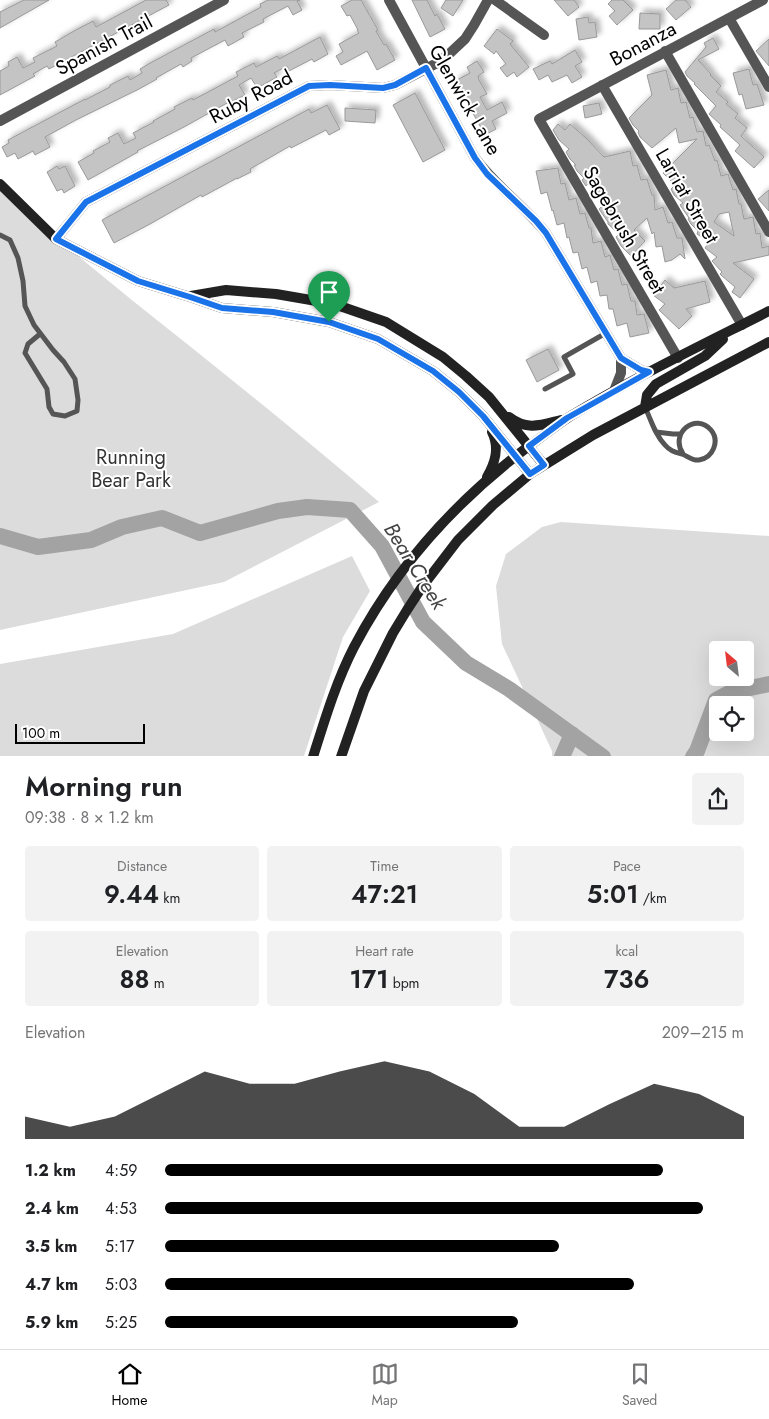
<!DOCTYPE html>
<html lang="en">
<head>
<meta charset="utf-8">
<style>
	:root { --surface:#fff; --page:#f2f2f2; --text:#202124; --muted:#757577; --line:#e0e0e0; --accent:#000 }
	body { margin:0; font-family:Jost,sans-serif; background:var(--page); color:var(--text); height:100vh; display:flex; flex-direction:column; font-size:19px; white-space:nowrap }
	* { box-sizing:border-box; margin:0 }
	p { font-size:16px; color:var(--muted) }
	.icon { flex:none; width:28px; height:28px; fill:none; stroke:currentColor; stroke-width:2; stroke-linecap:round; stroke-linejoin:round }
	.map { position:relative; height:756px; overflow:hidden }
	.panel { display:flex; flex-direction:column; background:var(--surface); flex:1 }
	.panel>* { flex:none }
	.needle { width:32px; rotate:332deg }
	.fabs { position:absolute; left:709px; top:641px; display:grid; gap:10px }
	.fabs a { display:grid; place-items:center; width:45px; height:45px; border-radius:5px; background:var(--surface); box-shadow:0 5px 20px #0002; font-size:25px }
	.scale { position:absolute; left:15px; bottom:12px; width:130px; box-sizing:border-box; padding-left:5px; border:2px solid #000; border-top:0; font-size:14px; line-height:18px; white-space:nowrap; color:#000; -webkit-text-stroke:4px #fff; paint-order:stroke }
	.pin { position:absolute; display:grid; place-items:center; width:42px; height:42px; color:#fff; margin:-51px -21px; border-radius:50% 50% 50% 0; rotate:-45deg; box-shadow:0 0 5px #0007 }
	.pin .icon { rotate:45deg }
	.round { display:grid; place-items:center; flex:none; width:52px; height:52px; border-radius:5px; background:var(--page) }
	.summary { display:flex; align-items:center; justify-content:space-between; height:85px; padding:0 25px }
	h1 { font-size:28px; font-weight:600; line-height:38px }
	.figures { display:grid; grid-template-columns:repeat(3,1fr); gap:8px; height:85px; padding:5px 25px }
	.figures div { display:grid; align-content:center; border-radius:5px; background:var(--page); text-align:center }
	.figures b { font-size:25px; font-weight:600 }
	.figures small { font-size:14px; font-weight:400 }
	.figures p { font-size:14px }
	.chart { height:140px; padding:10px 25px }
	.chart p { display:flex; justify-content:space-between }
	.chart svg { width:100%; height:90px; margin-top:5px; fill:var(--accent); opacity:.7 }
	ul { padding:0 25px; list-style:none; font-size:16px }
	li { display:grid; grid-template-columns:80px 60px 1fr; align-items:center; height:38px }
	li i { height:12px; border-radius:6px; background:var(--accent) }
	.menu { display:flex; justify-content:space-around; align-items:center; height:70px; border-top:1px solid var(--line); background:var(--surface); font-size:14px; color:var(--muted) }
	.menu a { display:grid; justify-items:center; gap:2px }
	.menu .on { color:var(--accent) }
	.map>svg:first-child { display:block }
</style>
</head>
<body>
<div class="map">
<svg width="769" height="757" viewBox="0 0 769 757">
	<defs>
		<filter id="shadow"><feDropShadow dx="4" dy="-4" stdDeviation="2.5" flood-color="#0004"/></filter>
	</defs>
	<rect width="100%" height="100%" fill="#fff"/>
	<!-- green -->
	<path fill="#dcdcdc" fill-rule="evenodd" d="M 0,189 C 42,229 89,264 133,301 C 216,367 299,433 379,502 L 224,582 L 0,630 Z
		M 561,522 L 769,536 L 769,756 L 552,756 L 552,751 L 502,644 L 496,586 L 506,554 L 542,527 ZM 718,650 L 745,650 L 745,678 L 718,678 ZM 718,705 L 745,705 L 745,732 L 718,732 Z
		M 352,556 L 370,591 L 343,637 L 304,756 L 0,756 L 0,664 L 173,634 Z"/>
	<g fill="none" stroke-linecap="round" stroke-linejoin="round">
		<!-- river -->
		<path stroke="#a3a3a3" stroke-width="16" d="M 0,536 L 38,547 L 91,540 L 122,527 L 162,518 L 200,533 L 278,511 L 307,507 L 350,510 L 382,546 L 423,622 L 466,663 L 509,689 L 603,757
			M 562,757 L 572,734
			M 693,757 L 697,751 L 716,700 L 731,692 L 769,684"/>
	</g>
	<!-- building -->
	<path fill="#c4c4c4" stroke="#999" fill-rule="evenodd" filter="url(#shadow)" d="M 24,0 L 49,0 L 0,28 L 0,12 Z
		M 146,0 L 166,0 L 169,5 L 49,69 L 47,66 L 33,74 L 35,76 L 0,95 L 0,71 L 9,66 L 8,62 L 17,57 L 23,68 L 35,62 L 33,58 L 57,46 L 55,42 L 74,31 L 93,21 L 96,27 Z
		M 268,0 L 300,0 L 297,1 L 302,10 L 293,15 L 288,6 L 263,19 L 264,22 L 242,33 L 244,37 L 228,46 L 225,40 L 191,58 L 192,61 L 183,67 L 181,64 L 156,78 L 157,79 L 139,89 L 76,120 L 45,137 L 50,147 L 35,155 L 33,151 L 18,159 L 15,153 L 7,157 L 2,147 L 9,143 L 8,140 L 85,99 L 85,100 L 110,87 L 110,85 L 128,76 L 130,80 L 142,73 L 140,69 L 152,62 L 214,29 L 215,32 L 261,7 L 260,4 Z
		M 352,0 L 361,0 L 378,30 L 376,31 L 384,45 L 386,44 L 395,60 L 377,70 L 367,51 L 341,65 L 336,56 L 343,52 L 339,44 L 359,33 L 357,30 L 358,30 L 350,15 L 347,16 L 341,6 Z
		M 412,0 L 427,0 L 435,16 L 437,14 L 445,29 L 430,37 Z
		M 446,0 L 463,0 L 453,16 L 441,8 Z
		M 554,0 L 574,0 L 579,7 L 568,16 Z
		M 612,0 L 623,0 L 633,10 L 617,25 L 609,16 L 615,11 L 608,4 Z
		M 676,0 L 685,0 L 691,7 L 676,20 L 666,9 Z
		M 640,13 L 660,14 L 660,29 L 639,29 Z
		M 588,17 L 589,23 L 595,22 L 597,37 L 579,40 L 576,19 Z
		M 497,29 L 513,41 L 510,44 L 529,67 L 517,77 L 514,72 L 507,77 L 500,68 L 506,64 L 496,51 L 494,54 L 484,46 Z
		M 320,37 L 328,54 L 314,62 L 312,59 L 289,71 L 287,66 L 274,73 L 277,77 L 257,88 L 251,78 L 239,85 L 245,95 L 227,104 L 227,103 L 184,127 L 137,151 L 138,152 L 88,180 L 78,162 L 94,153 L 93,151 L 110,142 L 108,138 L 118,133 L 124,144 L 136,138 L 133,133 L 154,122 L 153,121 L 175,109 L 174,107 L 192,98 L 193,100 L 238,76 L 236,72 L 254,63 L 256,67 L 277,56 L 279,59 Z
		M 713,38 L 719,49 L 698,60 L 711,74 L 710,75 L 721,86 L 716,92 L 728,102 L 726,104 L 738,114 L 735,118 L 747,128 L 741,136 L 764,157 L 754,168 L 735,151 L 740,145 L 720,127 L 721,125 L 709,114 L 716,106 L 694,84 L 695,83 L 687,76 L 685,72 L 706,47 L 704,43 Z
		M 769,39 L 769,66 L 756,51 Z
		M 575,50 L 582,62 L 575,66 L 582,77 L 572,83 L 567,75 L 552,82 L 548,75 L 539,80 L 533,69 L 550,61 L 552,64 Z
		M 477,61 L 484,72 L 478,76 L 479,80 L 487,94 L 480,97 L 487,110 L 502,102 L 507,113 L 492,121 L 496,129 L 485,135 L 455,81 L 470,73 L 467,67 Z
		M 749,69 L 753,85 L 757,84 L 764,105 L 746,109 L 742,94 L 739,95 L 733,73 Z
		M 666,70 L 671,90 L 678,88 L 681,103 L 686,102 L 690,118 L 693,117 L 697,132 L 703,131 L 706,146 L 709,145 L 715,161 L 717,160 L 721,176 L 728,174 L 733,190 L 736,189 L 739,204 L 741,204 L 744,219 L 753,217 L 756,234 L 760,233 L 762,248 L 769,246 L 769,255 L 733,263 L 754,279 L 740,298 L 732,292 L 735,287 L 722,276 L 720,274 L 722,272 L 712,261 L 717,257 L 705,248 L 709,242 L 697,234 L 698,231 L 691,224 L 688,219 L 689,218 L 680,205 L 683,203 L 674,195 L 671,189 L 675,185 L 663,173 L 697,139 L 679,143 L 676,128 L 652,148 L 640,137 L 638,132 L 639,131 L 633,125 L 629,118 L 652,95 L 647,75 ZM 729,212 L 734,236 L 714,222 L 719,214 Z
		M 415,93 L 445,150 L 423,162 L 393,105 Z
		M 599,103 L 602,114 L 585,118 L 583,106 Z
		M 327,105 L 340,129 L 329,135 L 326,130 L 291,148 L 290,146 L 250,169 L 251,172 L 237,179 L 237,178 L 202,197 L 201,195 L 150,224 L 114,243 L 102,220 L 309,109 L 311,113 Z
		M 345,108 L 376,110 L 375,123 L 345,121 Z
		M 558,124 L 565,130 L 570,124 L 586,138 L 604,157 L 630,151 L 633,166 L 637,165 L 641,180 L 647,179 L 652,195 L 654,195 L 655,210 L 663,207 L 668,223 L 672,222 L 677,238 L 682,238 L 685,259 L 680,254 L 672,260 L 665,262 L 662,246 L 656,247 L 654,232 L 652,234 L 647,218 L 634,230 L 645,241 L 631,256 L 621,246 L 616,237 L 619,234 L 608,224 L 608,222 L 599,209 L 608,201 L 588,184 L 586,186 L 582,180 L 584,178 L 577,171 L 574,165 L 576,165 L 570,159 L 566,152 L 569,149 L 559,140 L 553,130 Z
		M 57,166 L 59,169 L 65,166 L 75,186 L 64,193 L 62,189 L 57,191 L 47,172 Z
		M 558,168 L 561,184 L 565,183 L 569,200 L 576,198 L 580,214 L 585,213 L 589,228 L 591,228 L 593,243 L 601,241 L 605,257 L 610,255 L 614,270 L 618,269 L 622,285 L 627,284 L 631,301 L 635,301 L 637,315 L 644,314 L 649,333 L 630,337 L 627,323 L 617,326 L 613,309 L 609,309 L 607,295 L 600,296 L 597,281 L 591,283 L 587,267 L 582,269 L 578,252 L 573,253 L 569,237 L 567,238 L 564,223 L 557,225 L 553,210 L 552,211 L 547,192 L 541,194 L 536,171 Z
		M 769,190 L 769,211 L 758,199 Z
		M 665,280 L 674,288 L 705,281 L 710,302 L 686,309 L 692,316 L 679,329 L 659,310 L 665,304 L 653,295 Z
		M 548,349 L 559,370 L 537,382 L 526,360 Z"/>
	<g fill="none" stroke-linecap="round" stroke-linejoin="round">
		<!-- service -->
		<path stroke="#555" stroke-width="5" d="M 0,235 L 10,240 L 18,258 L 23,281 L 25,306 L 34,325 L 53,350 L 64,362 L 75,379 L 78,400 L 77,411 L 65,416 L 53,414 L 49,407 L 47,389 L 25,353 L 28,344 L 40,334
			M 545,389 L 573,374 L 564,357 L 606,333
			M 645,407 C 651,420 655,435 665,445 C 670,451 675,452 682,454 C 688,456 692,461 699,460 C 713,458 720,441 711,430 C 696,412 669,433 683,454
			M 656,432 L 673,434 L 680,434"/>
		<!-- minor -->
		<path stroke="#555" stroke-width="10" d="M 389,0 L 475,158 C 496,186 524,206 546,233 L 621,358 L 641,370 L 649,372
			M 495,0 L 544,35
			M 729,18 L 769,87
			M 665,51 L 769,232
			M 602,85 L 742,325
			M 0,121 L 224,0
			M 56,239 L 86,202 L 309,86 L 330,85 L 383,88 L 395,85 L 437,63 L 449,54 L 465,39 L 474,25 L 488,0
			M 678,358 L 539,119 L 763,0
			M 614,391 L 621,373 L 621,358"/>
		<!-- secondary -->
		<path stroke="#222" stroke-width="10" d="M 0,184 L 56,239 L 138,281 L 190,297 L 222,308 L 273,312 L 329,322 L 378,339 L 433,371 L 459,392 L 483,416 L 530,474
			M 191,296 L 226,290 L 276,294 L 334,304 L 386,322 L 443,357 L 466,376 L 489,397 L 544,465
			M 645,407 L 647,395 L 656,384 L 705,356 L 723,339
			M 509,417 C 527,431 541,425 561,420
			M 487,477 C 495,463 500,448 492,432
			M 313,757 C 325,719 336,682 354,647 C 396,567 457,500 529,446 C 542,437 555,426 569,417 C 633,378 702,345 769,311
			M 341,757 L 364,691 L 393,633 L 407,610 L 422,587 L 458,540 L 493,505 L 530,474 L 593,435 L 769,342"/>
	</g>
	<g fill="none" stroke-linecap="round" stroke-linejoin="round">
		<!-- route casing -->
		<g stroke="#fff" stroke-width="10">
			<path id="route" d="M 426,68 L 475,158 L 487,174 L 536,221 L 546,233 L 621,358 L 641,370 L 649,372 L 567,418 L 529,446 L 544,465 L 530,474 L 483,416 L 459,392 L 433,371 L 378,339 L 329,322 L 273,312 L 222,308 L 190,297 L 138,281 L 56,239 L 86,202 L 309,86 L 330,85 L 383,88 L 395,85 Z"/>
		</g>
		<!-- route -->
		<use href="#route" stroke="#1a73e8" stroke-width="6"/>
	</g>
	<g text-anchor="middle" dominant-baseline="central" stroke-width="4" stroke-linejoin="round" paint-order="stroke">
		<!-- street labels -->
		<g font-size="20" fill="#000" stroke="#fff">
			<text transform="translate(643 44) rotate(-28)">Bonanza</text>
			<text transform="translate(104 45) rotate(-28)">Spanish Trail</text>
			<text transform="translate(251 97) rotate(-28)">Ruby Road</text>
			<text transform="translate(465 100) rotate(60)">Glenwick Lane</text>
			<text transform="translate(687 196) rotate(60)">Larriat Street</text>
			<text transform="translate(624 230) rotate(60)">Sagebrush Street</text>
		</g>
		<!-- park labels -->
		<g font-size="20" fill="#333" stroke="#fff">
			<text x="131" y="457">Running<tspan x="131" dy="23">Bear Park</tspan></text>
		</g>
		<!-- water labels -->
		<g font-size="21" font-style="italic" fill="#444" stroke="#fff">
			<text transform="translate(415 566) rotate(58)">Bear Creek</text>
		</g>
	</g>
</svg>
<div class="fabs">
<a><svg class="needle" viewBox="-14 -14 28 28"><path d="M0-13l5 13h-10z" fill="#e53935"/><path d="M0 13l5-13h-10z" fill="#757577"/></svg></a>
<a><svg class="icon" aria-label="locate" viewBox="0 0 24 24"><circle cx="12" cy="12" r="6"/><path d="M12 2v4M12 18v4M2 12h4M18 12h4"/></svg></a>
</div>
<div class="scale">100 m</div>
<div class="pin" style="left:329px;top:322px;background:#1e9e55"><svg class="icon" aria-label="arrive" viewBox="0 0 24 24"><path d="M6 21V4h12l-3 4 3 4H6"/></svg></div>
</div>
<section class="panel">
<div class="summary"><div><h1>Morning run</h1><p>09:38 · 8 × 1.2 km</p></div><a class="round"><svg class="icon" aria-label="share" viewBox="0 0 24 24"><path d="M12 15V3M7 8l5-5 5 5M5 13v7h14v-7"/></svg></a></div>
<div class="figures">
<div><p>Distance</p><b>9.44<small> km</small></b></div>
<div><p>Time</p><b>47:21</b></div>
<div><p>Pace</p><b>5:01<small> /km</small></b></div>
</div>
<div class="figures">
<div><p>Elevation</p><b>88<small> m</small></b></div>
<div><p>Heart rate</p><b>171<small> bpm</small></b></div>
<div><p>kcal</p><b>736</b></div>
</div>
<div class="chart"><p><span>Elevation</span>209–215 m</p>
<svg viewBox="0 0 160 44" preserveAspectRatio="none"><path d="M0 44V33L10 38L20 33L30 22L40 11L50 17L60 17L70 11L80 6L90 11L100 22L110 38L120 38L130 27L140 17L150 22L160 33V44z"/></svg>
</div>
<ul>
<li><b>1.2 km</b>4:59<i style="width:86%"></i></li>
<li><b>2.4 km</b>4:53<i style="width:93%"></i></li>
<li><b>3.5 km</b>5:17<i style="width:68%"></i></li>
<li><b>4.7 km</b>5:03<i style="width:81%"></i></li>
<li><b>5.9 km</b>5:25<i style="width:61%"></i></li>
</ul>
</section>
<nav class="menu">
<a class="on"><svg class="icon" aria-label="home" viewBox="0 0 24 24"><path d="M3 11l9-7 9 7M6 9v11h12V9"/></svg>Home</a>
<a><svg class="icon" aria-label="map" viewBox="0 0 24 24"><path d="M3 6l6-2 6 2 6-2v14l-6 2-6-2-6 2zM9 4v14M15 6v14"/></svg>Map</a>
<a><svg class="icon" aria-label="saved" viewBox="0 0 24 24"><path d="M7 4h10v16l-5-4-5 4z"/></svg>Saved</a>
</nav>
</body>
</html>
